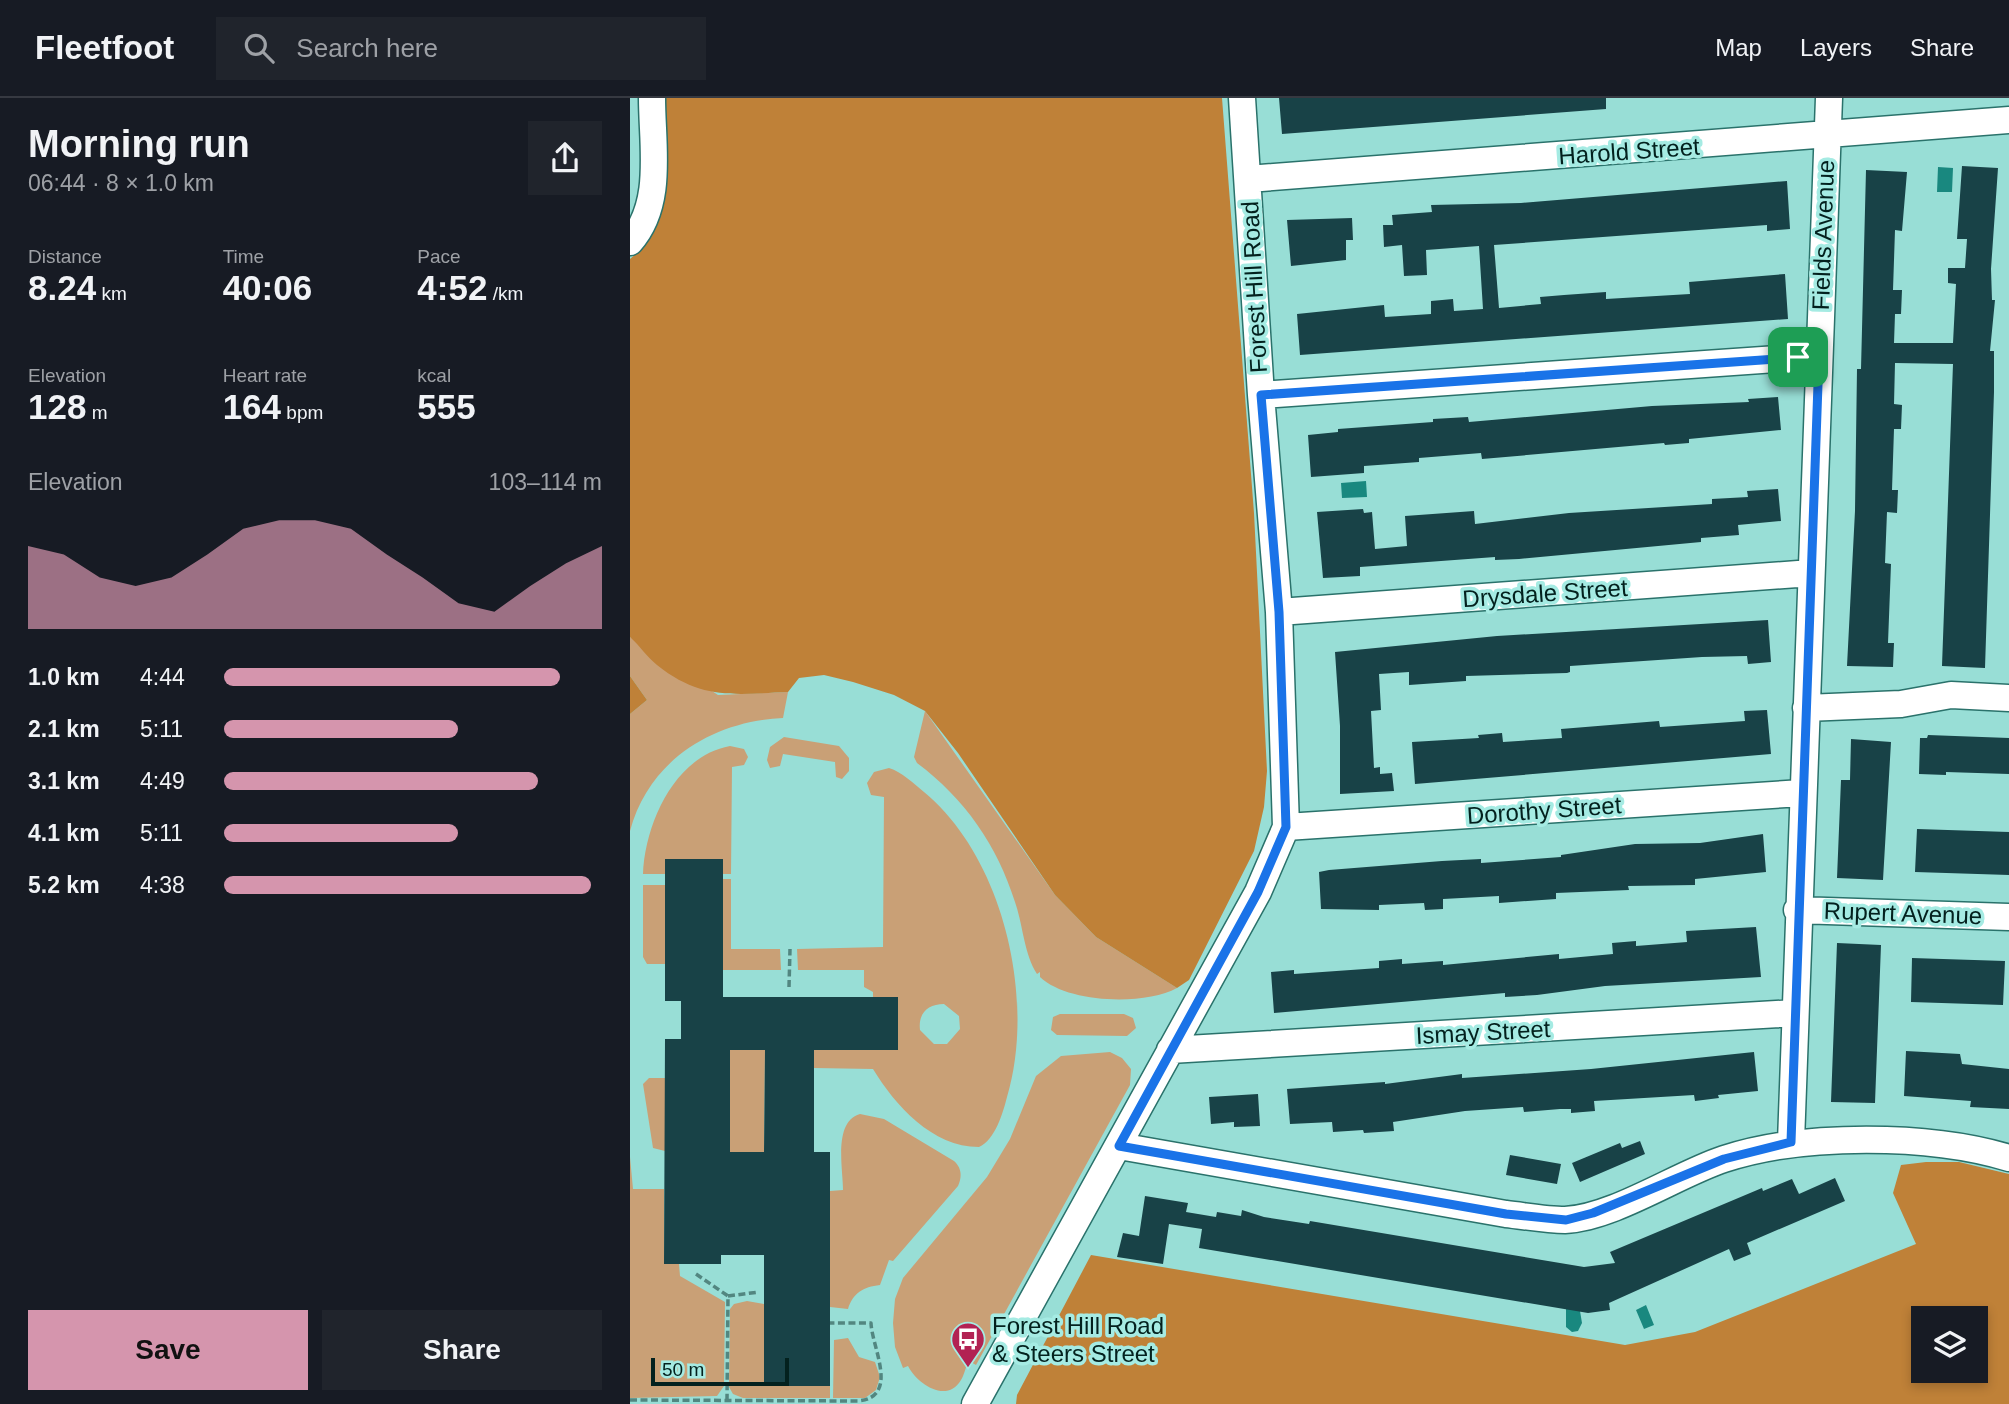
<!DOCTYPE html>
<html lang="en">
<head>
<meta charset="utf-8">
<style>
	:root { --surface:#171b24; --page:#20242c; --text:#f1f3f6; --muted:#9ea1a6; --line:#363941; --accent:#d595ad }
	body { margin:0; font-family:Helvetica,sans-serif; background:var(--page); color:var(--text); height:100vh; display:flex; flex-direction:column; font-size:26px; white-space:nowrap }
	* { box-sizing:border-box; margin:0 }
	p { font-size:23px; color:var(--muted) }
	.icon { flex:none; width:38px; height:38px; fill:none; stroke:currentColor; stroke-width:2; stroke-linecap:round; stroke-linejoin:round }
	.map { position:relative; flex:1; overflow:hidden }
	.sheet { display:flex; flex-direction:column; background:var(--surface); width:630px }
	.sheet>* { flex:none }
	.fabs { position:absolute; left:1281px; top:1208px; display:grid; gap:14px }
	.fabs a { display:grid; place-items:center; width:77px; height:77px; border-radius:0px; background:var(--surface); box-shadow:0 4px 10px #0003; font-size:35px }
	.scale { position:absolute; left:21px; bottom:18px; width:138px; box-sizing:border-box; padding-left:7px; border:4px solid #03211e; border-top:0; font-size:19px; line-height:24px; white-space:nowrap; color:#03211e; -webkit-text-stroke:5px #a5ebe3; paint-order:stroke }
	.pin { position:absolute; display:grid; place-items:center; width:60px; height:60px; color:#fff; margin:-30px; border-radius:14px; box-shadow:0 4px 10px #0006 }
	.round { display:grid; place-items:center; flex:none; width:74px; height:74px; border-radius:0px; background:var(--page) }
	.summary { display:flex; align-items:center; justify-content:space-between; height:119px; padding:0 28px }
	h1 { font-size:38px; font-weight:700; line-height:52px }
	.stats { display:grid; grid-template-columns:repeat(3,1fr); gap:10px; height:119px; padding:7px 28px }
	.stats div { display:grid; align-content:center }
	.stats b { font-size:35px; font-weight:700 }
	.stats small { font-size:19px; font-weight:400 }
	.stats p { font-size:19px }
	.chart { height:196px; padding:14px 28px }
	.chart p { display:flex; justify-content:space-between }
	.chart svg { width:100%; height:126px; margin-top:7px; fill:var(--accent); opacity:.7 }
	.cta { display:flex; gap:14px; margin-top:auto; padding:14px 28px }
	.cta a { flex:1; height:80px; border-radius:0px; background:var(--accent); color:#111; font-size:28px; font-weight:700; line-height:80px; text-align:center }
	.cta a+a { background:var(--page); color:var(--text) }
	ul { padding:0 28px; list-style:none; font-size:23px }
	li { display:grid; grid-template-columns:112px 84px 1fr; align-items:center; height:52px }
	li i { height:18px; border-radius:9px; background:var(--accent) }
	header { display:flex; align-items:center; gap:42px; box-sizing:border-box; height:98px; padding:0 35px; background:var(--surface); border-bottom:2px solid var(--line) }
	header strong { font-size:33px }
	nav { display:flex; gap:38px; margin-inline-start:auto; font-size:24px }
	.search { width:490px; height:63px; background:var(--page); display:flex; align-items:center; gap:18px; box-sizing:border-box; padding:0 24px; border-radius:0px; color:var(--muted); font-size:26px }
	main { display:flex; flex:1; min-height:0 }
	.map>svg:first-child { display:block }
</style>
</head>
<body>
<header>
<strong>Fleetfoot</strong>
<div class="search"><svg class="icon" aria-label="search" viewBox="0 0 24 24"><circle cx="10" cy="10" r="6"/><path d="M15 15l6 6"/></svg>Search here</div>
<nav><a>Map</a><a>Layers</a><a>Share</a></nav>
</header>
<main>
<section class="sheet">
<div class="summary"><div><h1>Morning run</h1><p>06:44 · 8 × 1.0 km</p></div><a class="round"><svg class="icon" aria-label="share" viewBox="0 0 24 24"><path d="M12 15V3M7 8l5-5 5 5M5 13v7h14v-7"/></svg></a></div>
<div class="stats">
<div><p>Distance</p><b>8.24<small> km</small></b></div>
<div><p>Time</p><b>40:06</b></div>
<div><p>Pace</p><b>4:52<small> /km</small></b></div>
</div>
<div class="stats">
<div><p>Elevation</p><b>128<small> m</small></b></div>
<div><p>Heart rate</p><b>164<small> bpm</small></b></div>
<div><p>kcal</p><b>555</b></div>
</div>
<div class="chart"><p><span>Elevation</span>103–114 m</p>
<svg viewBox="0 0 160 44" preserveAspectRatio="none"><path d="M0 44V15L10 18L20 26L30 29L40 26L50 18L60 9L70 6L80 6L90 9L100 18L110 26L120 35L130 38L140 29L150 21L160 15V44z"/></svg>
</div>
<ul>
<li><b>1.0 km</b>4:44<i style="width:89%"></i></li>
<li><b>2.1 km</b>5:11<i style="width:62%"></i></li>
<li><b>3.1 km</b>4:49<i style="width:83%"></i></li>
<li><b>4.1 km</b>5:11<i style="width:62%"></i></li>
<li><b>5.2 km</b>4:38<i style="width:97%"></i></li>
</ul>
<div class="cta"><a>Save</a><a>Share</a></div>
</section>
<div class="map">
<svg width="1379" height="1306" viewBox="0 0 1379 1306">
	<rect width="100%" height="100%" fill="#98ded6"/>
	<!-- green -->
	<path fill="#c9a076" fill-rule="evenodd" d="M 0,539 L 88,597 L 158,594 L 153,620 C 83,623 19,662 0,733 L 0,616 L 17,602 L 0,578 Z
		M 295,613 L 425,797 L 466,839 L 547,890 C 514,908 437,905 410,879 L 410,874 L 407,876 C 394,856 393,827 385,804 C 367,747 335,701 287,665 L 284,659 Z
		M 154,639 L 209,648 L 219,660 L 219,673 L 212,681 L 206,679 L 205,664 L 153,656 L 150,668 L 140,670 L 137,662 L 140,649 Z
		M 100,648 L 114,651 L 118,659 L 114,667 L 102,669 L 101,776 L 93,776 L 92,761 L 35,761 L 35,776 L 13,776 C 15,725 45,658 100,648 Z
		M 259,670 C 272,674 283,685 294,694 C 374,760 406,902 377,999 C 373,1015 365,1042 349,1049 C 302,1049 265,1007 243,971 L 184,970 L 184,952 L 267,952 L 268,900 L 243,899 L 243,894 L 234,889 L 234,872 L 168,872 L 167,851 L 253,849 L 254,699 L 241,697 L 237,685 L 244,674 ZM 314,906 L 329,918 L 330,931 L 317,946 L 304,946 L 290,932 C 288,915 298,906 314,906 Z
		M 93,781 L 101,781 L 101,851 L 150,851 L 151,872 L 93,872 Z
		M 13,787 L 35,787 L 35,866 L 17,866 L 13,859 Z
		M 430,916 L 494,916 L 503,920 L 506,930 L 497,938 L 427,937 L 421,932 L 423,919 Z
		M 100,952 L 135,952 L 134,1054 L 100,1054 Z
		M 480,954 L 492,960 L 501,971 L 500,987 L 346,1267 L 339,1263 C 335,1270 334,1278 331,1282 C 317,1306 287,1286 278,1268 L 273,1270 L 265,1249 L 263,1225 L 265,1201 L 273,1180 L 357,1079 L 380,1041 L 406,978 L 431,958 Z
		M 19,980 L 35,980 L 35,1053 L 23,1050 L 13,986 Z
		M 230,1016 L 254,1021 L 324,1063 C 332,1070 332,1079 328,1088 L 263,1163 L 259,1162 L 250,1187 C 233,1189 223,1195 218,1211 L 200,1209 L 200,1093 L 213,1092 C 213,1070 203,1024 230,1016 Z
		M 0,1059 L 3,1091 L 34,1091 L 34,1166 L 49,1166 L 50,1178 L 95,1204 L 94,1288 L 87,1298 L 0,1300 Z
		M 117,1203 L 134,1206 L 134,1288 L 200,1288 L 200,1300 L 113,1300 L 103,1296 L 99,1289 L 100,1211 L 104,1206 Z
		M 218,1240 L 229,1259 L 245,1264 L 250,1279 L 246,1292 L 235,1300 L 203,1300 L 204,1242 Z"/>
	<!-- forest -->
	<path fill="#bf8138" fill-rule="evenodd" d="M 33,0 L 592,0 L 624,415 L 637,673 L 634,709 L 624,753 L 559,882 L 547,890 L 466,839 L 425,797 L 328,655 L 295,613 L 264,597 L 223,584 L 194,577 L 169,580 L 158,594 C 106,596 72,603 27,567 C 17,559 10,548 0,539 L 0,161 C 18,146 28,128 29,104 L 34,104 Z
		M 0,578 L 17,602 L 0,616 Z
		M 1296,1064 L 1329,1064 L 1379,1076 L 1379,1306 L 386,1306 L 387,1297 L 461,1157 L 995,1247 L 1065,1234 L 1286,1146 L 1263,1095 L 1271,1067 ZM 1293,1220 L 1346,1220 L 1346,1272 L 1293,1272 Z"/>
	<!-- water -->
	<path fill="#19887f" d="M 1308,69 L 1323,70 L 1322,94 L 1307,94 Z
		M 736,383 L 737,399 L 712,400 L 711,385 Z
		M 1016,1207 L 1024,1227 L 1014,1231 L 1006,1212 Z
		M 936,1209 L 950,1213 L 952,1225 L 948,1233 L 942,1234 L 936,1229 Z"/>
	<!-- building -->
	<path fill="#184247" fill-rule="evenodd" d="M 649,0 L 976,0 L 976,11 L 652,36 Z
		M 1332,68 L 1368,70 L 1361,171 L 1362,202 L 1365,202 L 1360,253 L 1364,253 L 1364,294 L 1355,570 L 1312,568 L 1323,266 L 1265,265 L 1264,306 L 1272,307 L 1271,331 L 1264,331 L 1262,392 L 1268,392 L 1267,415 L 1257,414 L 1255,465 L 1261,466 L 1258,545 L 1264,545 L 1263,569 L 1217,568 L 1225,413 L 1227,271 L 1231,271 L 1236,72 L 1277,74 L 1272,133 L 1265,132 L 1263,192 L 1272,192 L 1271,216 L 1265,216 L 1264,245 L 1323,245 L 1326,186 L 1318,185 L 1318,170 L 1335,170 L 1337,141 L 1327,141 Z
		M 1157,83 L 1160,131 L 1137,133 L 1137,127 L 864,147 L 869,210 L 911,206 L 910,199 L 934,197 L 976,194 L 976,201 L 1060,196 L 1059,184 L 1155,176 L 1158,221 L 670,257 L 667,216 L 754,207 L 755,219 L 801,216 L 801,203 L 823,201 L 824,213 L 853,211 L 849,148 L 796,152 L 797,177 L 774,178 L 772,147 L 754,149 L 753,127 L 763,127 L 762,117 L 802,114 L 801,107 L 891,105 Z
		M 722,120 L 723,142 L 716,142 L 716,162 L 661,168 L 657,122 Z
		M 1148,299 L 1151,332 L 1059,341 L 1059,345 L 1035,347 L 1034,345 L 852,361 L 851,355 L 789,360 L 789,364 L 734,368 L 734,375 L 681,379 L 678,337 L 708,334 L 708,331 L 803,324 L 803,321 L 838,319 L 839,324 L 1022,308 L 1119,304 L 1118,301 Z
		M 1148,391 L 1151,423 L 1108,427 L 1109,437 L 1071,440 L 1071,444 L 889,461 L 865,462 L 865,459 L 730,469 L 730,478 L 693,480 L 687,414 L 733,411 L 734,415 L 742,414 L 745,451 L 777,448 L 775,418 L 844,413 L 845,426 L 939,415 L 1082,406 L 1082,401 L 1118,399 L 1117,393 Z
		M 1138,522 L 1141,564 L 1118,566 L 1117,558 L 1072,559 L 940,568 L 940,574 L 937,575 L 836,578 L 836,583 L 779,587 L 779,574 L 749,576 L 751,612 L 741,613 L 744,670 L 750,669 L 750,676 L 762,675 L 764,693 L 710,696 L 710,628 L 705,554 L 867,538 Z
		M 1137,612 L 1141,656 L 785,686 L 782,644 L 849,640 L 848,637 L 872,635 L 873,644 L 932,640 L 931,631 L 1029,623 L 1030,629 L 1087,625 L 1115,623 L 1114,613 Z
		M 1298,637 L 1379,640 L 1379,676 L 1316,674 L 1316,677 L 1289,676 L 1290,640 L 1297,640 Z
		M 1221,641 L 1261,644 L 1253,782 L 1207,780 L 1211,682 L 1220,682 Z
		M 1287,731 L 1379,734 L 1379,777 L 1285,774 Z
		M 1133,736 L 1136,774 L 1065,781 L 1065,787 L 998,788 L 999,792 L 926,795 L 926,801 L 869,805 L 869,798 L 813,801 L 813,811 L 795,812 L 794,805 L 749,807 L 749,812 L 691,811 L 689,774 L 699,772 L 812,763 L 851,761 L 851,765 L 931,759 L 931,757 L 1005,746 L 1070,745 Z
		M 35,761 L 93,761 L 93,899 L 268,899 L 268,952 L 184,952 L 184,1054 L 200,1054 L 200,1288 L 134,1288 L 134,1157 L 91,1157 L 91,1166 L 34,1166 L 35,941 L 51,941 L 51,903 L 35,903 ZM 100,952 L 135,952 L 134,1054 L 100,1054 Z
		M 1126,829 L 1131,879 L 975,888 L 907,897 L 875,899 L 875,895 L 644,915 L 641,874 L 664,872 L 664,876 L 749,870 L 749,863 L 772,861 L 772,866 L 813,863 L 813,867 L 929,856 L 929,861 L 983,856 L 982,845 L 1006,843 L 1006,848 L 1057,844 L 1056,833 Z
		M 1207,845 L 1251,847 L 1245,1005 L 1201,1004 Z
		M 1282,860 L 1375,863 L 1373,907 L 1281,904 Z
		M 1276,953 L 1330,956 L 1332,966 L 1379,971 L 1379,1011 L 1340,1009 L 1341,1003 L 1274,998 Z
		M 1124,954 L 1128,993 L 1088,997 L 1089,1000 L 1065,1003 L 1064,997 L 964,1003 L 965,1013 L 941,1015 L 941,1011 L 930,1011 L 894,1014 L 893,1009 L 835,1013 L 763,1024 L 764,1033 L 734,1035 L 733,1032 L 703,1034 L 702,1024 L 660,1026 L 657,991 L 755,984 L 755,986 L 832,976 L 832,980 L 961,971 Z
		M 628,996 L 630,1028 L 604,1029 L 604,1024 L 581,1026 L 579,999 Z
		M 1010,1043 L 1015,1056 L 950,1084 L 942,1065 L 990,1045 L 992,1050 Z
		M 880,1057 L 931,1066 L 927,1086 L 876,1077 Z
		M 1205,1080 L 1215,1103 L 1117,1145 L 1121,1156 L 1104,1163 L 1099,1151 L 979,1205 L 980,1212 L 958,1215 L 569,1150 L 572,1131 L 539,1126 L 533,1166 L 487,1159 L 493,1135 L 509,1138 L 515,1098 L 558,1105 L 556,1114 L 586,1119 L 587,1114 L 611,1118 L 612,1112 L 634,1119 L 679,1126 L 680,1123 L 954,1169 L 985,1165 L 980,1154 L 1132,1090 L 1133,1093 L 1162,1081 L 1169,1096 Z"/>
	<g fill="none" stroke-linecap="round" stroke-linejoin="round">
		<!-- minor casing -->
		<g stroke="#2a726b" stroke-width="29">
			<path id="minor" d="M 618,81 L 1379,22
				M 0,144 C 34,106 22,48 22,0
				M 631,297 L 1189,258
				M 649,514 L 1181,475
				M 1176,610 L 1271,606 L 1321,597 L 1379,600
				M 656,729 L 1172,695
				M 1167,812 L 1379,819
				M 540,952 L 1165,915
				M 1161,1044 L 1199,0
				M 489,1048 L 876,1116 C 895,1118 916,1122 935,1122 C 983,1120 1048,1076 1094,1061 C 1173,1035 1300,1036 1379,1060
				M 345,1306 L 628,794 L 656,729 L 649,514 L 631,297 L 612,0"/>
		</g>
		<!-- path -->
		<path stroke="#528680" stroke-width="3.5" stroke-dasharray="7 3.5" stroke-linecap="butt" d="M 159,889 L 160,851
			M 66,1176 L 98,1198 L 97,1303
			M 98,1198 L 129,1194
			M 0,1302 L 228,1303 C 270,1299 242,1250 241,1225 L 200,1225"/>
		<!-- minor -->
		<use href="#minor" stroke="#fff" stroke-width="26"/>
	</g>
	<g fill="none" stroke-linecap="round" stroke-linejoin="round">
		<!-- route casing -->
		<g stroke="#fff" stroke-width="14">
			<path id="route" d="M 1189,258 L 1161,1044 L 1094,1061 L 963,1115 L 936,1122 L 876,1116 L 489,1048 L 628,794 L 656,729 L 649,514 L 631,297 Z"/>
		</g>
		<!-- route -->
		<use href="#route" stroke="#1a73e8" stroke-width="9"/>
	</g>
	<!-- icons -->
	<defs>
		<g id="bus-pin" transform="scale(1.75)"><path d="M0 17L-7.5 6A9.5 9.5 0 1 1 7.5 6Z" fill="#b22253" stroke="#a5ebe3"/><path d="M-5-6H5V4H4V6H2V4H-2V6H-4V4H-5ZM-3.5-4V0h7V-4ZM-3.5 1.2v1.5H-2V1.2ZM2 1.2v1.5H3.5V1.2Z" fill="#fff"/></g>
	</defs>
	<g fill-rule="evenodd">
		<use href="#bus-pin" x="338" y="1241"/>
	</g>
	<g text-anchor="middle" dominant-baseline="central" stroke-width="7" stroke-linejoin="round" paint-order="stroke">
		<!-- street labels -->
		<g font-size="24" fill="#03211e" stroke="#a5ebe3">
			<text transform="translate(999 53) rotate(-4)">Harold Street</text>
			<text transform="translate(1193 137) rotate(-88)">Fields Avenue</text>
			<text transform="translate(624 189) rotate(-93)">Forest Hill Road</text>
			<text transform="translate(915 495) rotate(-4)">Drysdale Street</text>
			<text transform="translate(914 712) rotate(-4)">Dorothy Street</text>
			<text transform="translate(1273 815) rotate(2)">Rupert Avenue</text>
			<text transform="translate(853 934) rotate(-3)">Ismay Street</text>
		</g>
		<!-- poi labels -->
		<g font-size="24" fill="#03211e" stroke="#a5ebe3" text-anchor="start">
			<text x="362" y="1227">Forest Hill Road<tspan x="362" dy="28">&amp; Steers Street</tspan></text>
		</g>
	</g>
</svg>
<div class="fabs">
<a><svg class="icon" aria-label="layers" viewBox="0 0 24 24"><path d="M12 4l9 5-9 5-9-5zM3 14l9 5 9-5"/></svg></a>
</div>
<div class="scale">50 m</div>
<div class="pin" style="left:1168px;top:259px;background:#1e9e55"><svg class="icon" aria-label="arrive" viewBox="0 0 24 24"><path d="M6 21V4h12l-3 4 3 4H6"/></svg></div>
</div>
</main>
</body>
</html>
